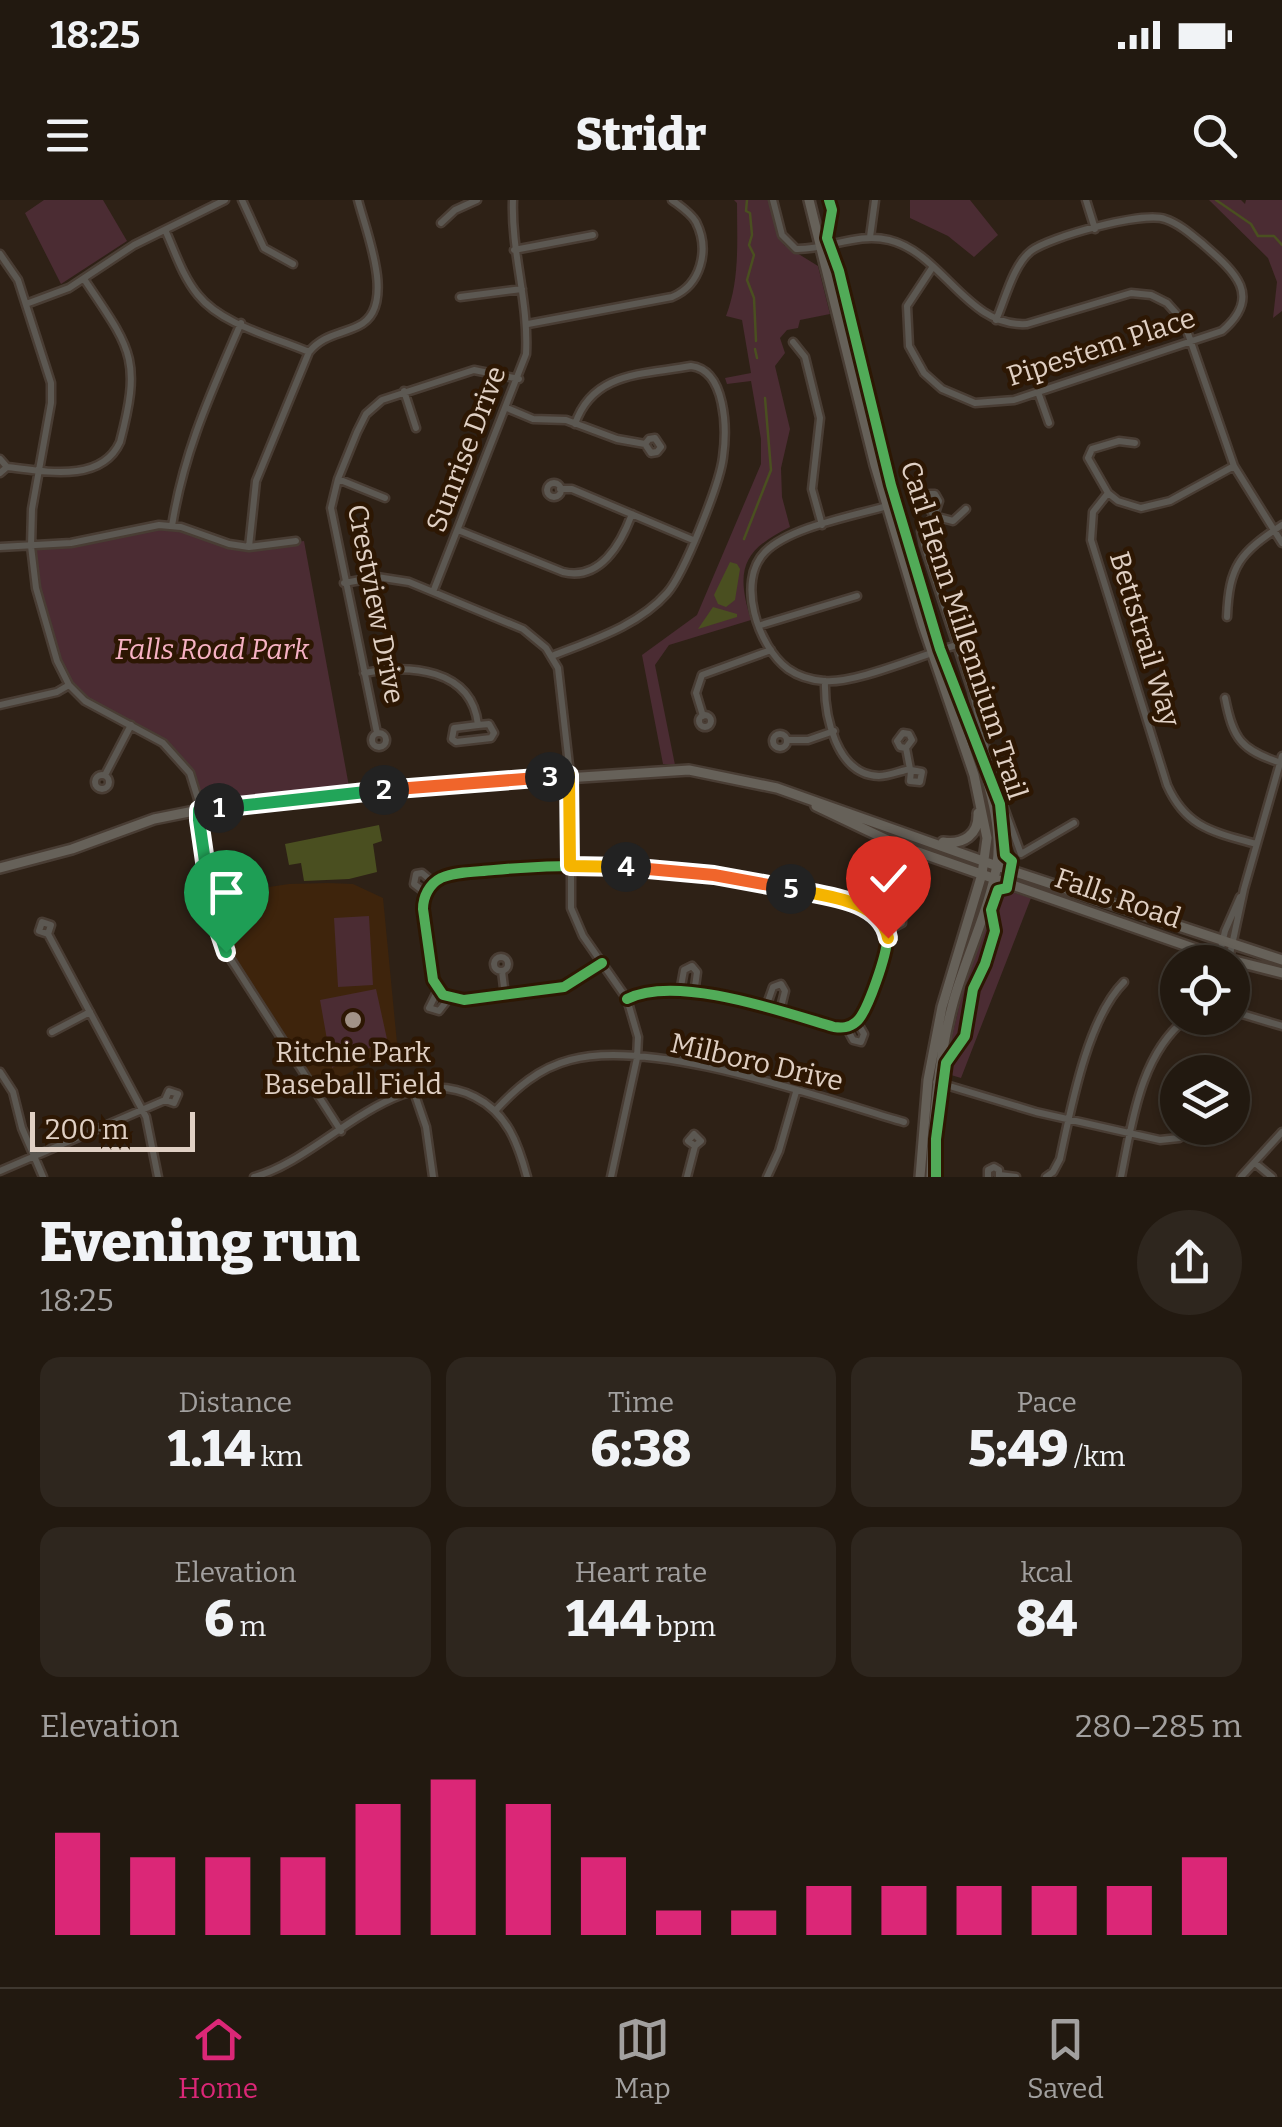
<!DOCTYPE html>
<html lang="en">
<head>
<meta charset="utf-8">
<style>
	:root { --surface:#221910; --page:#2e261e; --text:#f1f3f6; --muted:#a2a09f; --line:#3f3830; --accent:#db2777 }
	body { margin:0; font-family:Bitter,serif; background:var(--page); color:var(--text); height:100vh; display:flex; flex-direction:column; font-size:38px; white-space:nowrap }
	* { box-sizing:border-box; margin:0 }
	p { font-size:32px; color:var(--muted) }
	.icon { flex:none; width:55px; height:55px; fill:none; stroke:currentColor; stroke-width:2; stroke-linecap:round; stroke-linejoin:round }
	.map { position:relative; height:977px; overflow:hidden }
	.side { display:flex; flex-direction:column; background:var(--surface); flex:1 }
	.side>* { flex:none }
	.buttons { position:absolute; left:1160px; top:745px; display:grid; gap:20px }
	.buttons a { display:grid; place-items:center; width:90px; height:90px; border-radius:50%; background:var(--surface); box-shadow:0 2px 8px #0004,0 0 0 2px var(--line); font-size:50px }
	.scale { position:absolute; left:30px; bottom:25px; width:165px; box-sizing:border-box; padding-left:10px; border:5px solid #e0d0c4; border-top:0; font-size:28px; line-height:35px; white-space:nowrap; color:#e0d0c4; -webkit-text-stroke:8px #2d1703; paint-order:stroke }
	.pin { position:absolute; display:grid; place-items:center; width:85px; height:85px; color:#fff; margin:-102px -42px; border-radius:50% 50% 50% 0; rotate:-45deg; box-shadow:0 0 10px #0007 }
	.pin .icon { rotate:45deg }
	.km { position:absolute; width:50px; height:50px; margin:-25px; border-radius:50%; background:#222; color:#fff; font-size:28px; line-height:50px; text-align:center }
	.round { display:grid; place-items:center; flex:none; width:105px; height:105px; border-radius:52px; background:var(--page) }
	.head { display:flex; align-items:center; justify-content:space-between; height:170px; padding:0 40px }
	h1 { font-size:55px; font-weight:800; line-height:75px }
	.metrics { display:grid; grid-template-columns:repeat(3,1fr); gap:15px; height:170px; padding:10px 40px }
	.metrics div { display:grid; align-content:center; border-radius:20px; background:var(--page); text-align:center }
	.metrics b { font-size:50px; font-weight:800 }
	.metrics small { font-size:28px; font-weight:400 }
	.metrics p { font-size:28px }
	.chart { height:280px; padding:20px 40px }
	.chart p { display:flex; justify-content:space-between }
	.chart svg { width:100%; height:180px; margin-top:10px; stroke:var(--accent); stroke-width:6 }
	.status { display:flex; justify-content:space-between; align-items:center; height:70px; padding:0 50px; background:var(--surface); direction:ltr }
	.status svg { height:28px; fill:currentColor }
	header { display:flex; justify-content:space-between; align-items:center; height:130px; padding:0 40px; background:var(--surface); font-size:45px; font-weight:800 }
	.tabs { display:flex; justify-content:space-around; align-items:center; height:140px; border-top:2px solid var(--line); background:var(--surface); font-size:28px; color:var(--muted) }
	.tabs a { display:grid; justify-items:center; gap:5px }
	.tabs .on { color:var(--accent) }
	.map>svg:first-child { display:block }
</style>
</head>
<body>
<div class="status"><b>18:25</b><svg viewBox="0 0 49 12"><path d="M0 12V9h3v3zM5 12V6h3v6zM10 12V3h3v9zM15 12V0h3v12zM26 1h20v11H26zM47 4h2v5h-2z"/></svg></div>
<header><svg class="icon" aria-label="menu" viewBox="0 0 24 24"><path d="M4 6h16M4 12h16M4 18h16"/></svg>Stridr<svg class="icon" aria-label="search" viewBox="0 0 24 24"><circle cx="10" cy="10" r="6"/><path d="M15 15l6 6"/></svg></header>
<div class="map">
<svg width="1282" height="977" viewBox="0 0 1282 977">
	<rect width="100%" height="100%" fill="#2e2116"/>
	<!-- built -->
	<path fill="#3e240c" d="M 328,683 L 353,684 L 383,698 L 397,843 L 320,891 L 232,756 L 220,724 L 214,695 L 289,684 Z"/>
	<!-- green -->
	<path fill="#4b2c33" d="M 44,0 L 103,0 L 127,41 L 61,84 L 25,13 Z
		M 734,0 L 769,0 L 784,45 L 818,66 L 830,114 L 800,120 L 798,128 L 787,130 L 780,138 L 785,153 L 775,166 L 790,229 L 781,268 L 782,297 L 790,327 C 743,350 735,369 751,420 L 669,445 L 655,465 L 675,565 L 663,564 L 642,455 L 697,415 L 761,264 L 761,239 L 751,181 L 727,184 L 725,178 L 751,173 L 742,120 L 726,116 C 740,80 737,41 737,3 Z
		M 910,0 L 970,0 L 998,35 L 974,57 L 948,36 L 910,18 Z
		M 1209,0 L 1241,0 L 1245,4 L 1246,0 L 1282,0 L 1282,111 L 1273,118 L 1277,82 L 1268,58 Z
		M 159,325 L 249,347 L 304,341 L 350,592 L 199,610 C 196,599 195,583 189,573 C 163,523 90,524 63,474 C 45,442 37,381 31,346 L 71,343 Z
		M 1002,689 L 1031,698 L 961,878 L 951,875 L 945,867 L 961,798 L 996,694 Z
		M 369,716 L 373,785 L 338,787 L 334,718 Z
		M 376,789 L 387,839 L 332,868 L 320,800 Z"/>
	<!-- water -->
	<path fill="#4a4f20" d="M 730,362 L 737,364 L 740,369 L 735,400 L 726,407 L 718,404 L 714,395 Z
		M 713,407 L 737,414 L 737,417 L 698,429 Z
		M 379,625 L 382,641 L 373,644 L 377,672 L 349,679 L 304,681 L 301,663 L 289,665 L 285,644 Z"/>
	<g fill="none" stroke-linecap="round" stroke-linejoin="round">
		<!-- stream -->
		<path stroke="#4a4f20" stroke-width="2.5" d="M 747,0 L 746,11 L 750,13 L 752,35 L 749,45 L 754,55 L 747,80 L 754,98 L 756,141
			M 1216,0 L 1251,24 L 1258,36 L 1274,36 L 1282,45
			M 755,149 L 757,158
			M 744,339 L 771,270 L 765,198"/>
		<!-- minor casing -->
		<g stroke="#493d34" stroke-width="11">
			<path id="minor" d="M 242,0 L 264,48 L 293,64
				M 773,0 L 782,35 L 796,49 C 828,50 857,32 889,40 C 943,53 967,128 1027,124 L 1131,93 L 1151,95 L 1167,103 L 1184,122 L 1234,266 L 1282,343
				M 1086,0 L 1095,29
				M 441,23 L 455,10 L 477,0
				M 166,32 C 175,52 183,77 198,95 C 222,125 274,137 309,152
				M 870,37 L 875,0
				M 514,50 L 593,35
				M 0,54 L 18,80 L 51,183 L 51,203 L 32,309 L 31,346 L 36,388 L 57,461 L 69,485 L 85,501 L 163,543 L 190,573 L 198,599 L 212,710 L 226,752 L 341,931
				M 932,68 L 907,106 L 909,146 L 924,173 L 942,189 L 975,203 L 1014,200 L 1222,131 C 1263,96 1235,72 1204,45 C 1192,35 1180,24 1165,19 C 1143,11 1049,37 1031,51 C 1013,65 1005,100 996,120
				M 460,97 L 522,89
				M 26,104 L 69,88 L 134,45 L 225,0
				M 528,124 L 672,97 C 701,85 710,50 696,22 C 691,13 680,6 672,0
				M 793,142 L 805,157 L 820,218 L 812,289 L 822,325
				M 404,191 L 416,228
				M 1038,192 L 1049,223
				M 507,208 L 533,219 L 566,220 L 617,239 L 645,244 L 649,239 L 655,238 L 661,247 L 657,252 L 651,253 L 645,244
				M 1135,243 L 1119,241 L 1092,249 L 1088,258 L 1108,293 L 1118,301 L 1141,308 L 1170,301 L 1234,266
				M 0,259 L 7,267 L 0,273
				M 7,267 C 43,271 101,284 120,242 C 142,158 131,149 84,79
				M 338,279 L 385,298
				M547 290a7 7 0 1 1 14 0a7 7 0 1 1-14 0Z
				M 560,289 L 572,289 L 693,340
				M 1108,293 L 1093,312 L 1091,340 L 1167,585 C 1186,628 1214,632 1256,644
				M 887,306 C 853,316 790,327 765,352 C 736,381 758,447 788,469 C 798,476 811,480 824,481 C 856,484 923,454 957,445
				M 966,309 L 953,321 L 934,316 L 939,301 L 935,294 L 930,294 L 925,301 L 934,316 L 921,331 L 924,345 L 972,491 L 993,578 L 1021,654 L 1074,623
				M 172,326 C 184,250 211,193 241,123
				M 458,330 L 563,372 C 600,381 621,344 632,314
				M 0,347 L 71,343 L 159,325 L 181,327 L 229,344 L 249,347 L 296,341
				M 249,347 L 256,281 L 309,152 C 323,135 339,135 358,126 C 398,108 366,32 358,0
				M 344,383 L 377,377 L 409,382 L 523,429 L 546,448 L 558,468 L 571,583 L 571,708 L 583,736 L 627,799 L 638,837 L 637,858 L 611,977
				M 433,392 L 526,154 C 529,102 511,52 513,0
				M 1227,417 C 1229,365 1240,353 1282,325
				M 761,425 L 857,396
				M 552,456 C 592,440 638,426 667,393 C 684,374 720,283 723,257 C 727,229 726,170 691,166 C 643,175 593,171 575,224
				M 364,473 C 409,464 472,468 478,525 L 489,524 L 494,533 L 491,538 L 456,542 L 452,539 L 454,528 L 478,525
				M 825,481 C 824,515 836,575 879,576 C 889,576 900,571 910,569 L 906,548 L 900,547 L 897,541 L 903,533 L 909,534 L 912,540 L 906,548
				M 1225,498 C 1233,539 1241,550 1281,563
				M 0,505 L 57,492 L 69,485
				M699 521a6 6 0 1 1 12 0a6 6 0 1 1-12 0Z
				M 703,516 L 696,493 L 702,475 L 771,450
				M372 540a7 7 0 1 1 14 0a7 7 0 1 1-14 0Z
				M 377,533 L 331,308 L 338,279 L 357,232 L 366,214 L 382,200 L 474,170 L 519,179
				M773 541a7 7 0 1 1 14 0a7 7 0 1 1-14 0Z
				M 787,540 L 808,540 L 834,531
				M 911,570 L 922,572 L 920,582 L 910,581 L 911,571
				M95 582a7 7 0 1 1 14 0a7 7 0 1 1-14 0Z
				M 105,575 L 131,525
				M 426,693 L 414,684 L 416,674 L 422,673 L 434,683
				M 881,719 L 894,712 L 902,715 L 902,723 L 887,731
				M 48,734 L 51,725 L 42,722 L 39,731 L 48,734 L 146,917 L 158,977
				M494 764a7 7 0 1 1 14 0a7 7 0 1 1-14 0Z
				M 1219,757 L 1225,731 L 1240,697
				M 1229,759 L 1244,689 L 1282,556
				M 602,763 L 564,787 L 464,800 L 443,795 L 433,780 L 423,709 C 423,697 429,684 441,678 C 457,671 477,672 494,670 C 601,660 710,668 814,694 C 832,699 857,702 873,711 C 881,716 887,727 887,737 C 888,752 867,814 856,822 C 849,828 842,828 834,827 C 783,812 676,774 627,799
				M 502,771 L 505,796
				M 438,790 L 429,808 L 439,811 L 449,798
				M 680,792 L 684,770 L 692,766 L 697,772 L 694,794
				M 766,807 L 773,787 L 781,784 L 785,791 L 780,811
				M 1232,811 L 1282,826
				M 846,827 L 853,840 L 861,842 L 864,834 L 857,822
				M 52,832 L 90,812
				M 0,872 L 13,892 L 22,928 L 43,977
				M 936,882 L 1036,912 L 1160,940 L 1179,938 L 1193,928
				M 413,889 L 426,927 L 433,977
				M 495,911 C 516,888 539,868 570,860 C 652,837 821,898 904,922
				M 1255,963 L 1272,977
				M 0,971 L 165,900 L 174,903 L 178,894 L 169,891 L 165,900
				M 1000,975 L 1016,977
				M 254,977 C 325,958 397,857 475,897 C 507,913 518,943 527,977
				M 687,977 L 695,946 L 701,941 L 694,934 L 688,941 L 695,946
				M 767,977 L 779,951 L 796,892
				M 988,977 L 988,970 L 994,967 L 999,970 L 999,977
				M 1046,977 L 1053,972 L 1060,959 C 1071,908 1087,819 1124,782
				M 1121,977 C 1132,923 1140,854 1187,818
				M 1241,977 L 1282,932"/>
		</g>
		<!-- major casing -->
		<g stroke="#493d34" stroke-width="14">
			<path id="major" d="M 809,0 L 875,265 L 923,425 L 974,575 L 987,638 L 982,674 L 942,807 L 928,880 L 920,977
				M 816,606 L 898,645 L 1219,757 L 1282,773
				M 943,642 C 963,645 979,635 978,613
				M 0,668 L 72,649 L 154,619 L 199,610 L 350,592 L 689,570 L 777,588 L 997,666 L 1282,760
				M 931,977 C 933,919 938,859 953,803 C 965,759 990,708 997,664 C 1004,614 977,541 952,497"/>
		</g>
		<!-- minor -->
		<use href="#minor" stroke="#5c5852" stroke-width="6"/>
		<!-- major -->
		<use href="#major" stroke="#666159" stroke-width="9"/>
		<!-- cycleway casing -->
		<g stroke="#2d1703" stroke-width="16">
			<path id="cycleway" d="M 829,0 L 832,10 L 827,38 L 839,71 L 891,285 L 940,449 L 1000,604 L 1005,655 L 1012,661 L 1007,688 L 998,690 L 991,710 L 995,731 L 985,764 L 973,789 L 965,836 L 946,863 L 936,939 L 936,977
				M 602,763 L 564,787 L 464,800 L 443,795 L 433,780 L 423,709 C 423,697 429,684 441,678 C 457,671 477,672 494,670 C 601,660 710,668 814,694 C 832,699 857,702 873,711 C 881,716 887,727 887,737 C 888,752 867,814 856,822 C 849,828 842,828 834,827 C 783,812 676,774 627,799"/>
		</g>
		<!-- cycleway -->
		<use href="#cycleway" stroke="#51ab58" stroke-width="10"/>
	</g>
	<g fill="none" stroke-linecap="round" stroke-linejoin="round">
		<!-- split-1 casing -->
		<g stroke="#fff" stroke-width="20">
			<path id="split-1" d="M 219,608 L 199,610 L 199,620 L 212,710 L 226,752"/>
		</g>
		<!-- split-2 casing -->
		<g stroke="#fff" stroke-width="20">
			<path id="split-2" d="M 219,608 L 384,590"/>
		</g>
		<!-- split-3 casing -->
		<g stroke="#fff" stroke-width="20">
			<path id="split-3" d="M 384,590 L 550,577"/>
		</g>
		<!-- split-4 casing -->
		<g stroke="#fff" stroke-width="20">
			<path id="split-4" d="M 550,577 L 569,575 L 570,666 L 626,667"/>
		</g>
		<!-- split-5 casing -->
		<g stroke="#fff" stroke-width="20">
			<path id="split-5" d="M 626,667 L 714,675 L 791,689"/>
		</g>
		<!-- split-6 casing -->
		<g stroke="#fff" stroke-width="20">
			<path id="split-6" d="M 791,689 C 823,696 881,699 888,738"/>
		</g>
		<!-- split-1 -->
		<use href="#split-1" stroke="#22a559" stroke-width="12"/>
		<!-- split-2 -->
		<use href="#split-2" stroke="#22a559" stroke-width="12"/>
		<!-- split-3 -->
		<use href="#split-3" stroke="#f0652b" stroke-width="12"/>
		<!-- split-4 -->
		<use href="#split-4" stroke="#f5b400" stroke-width="12"/>
		<!-- split-5 -->
		<use href="#split-5" stroke="#f0652b" stroke-width="12"/>
		<!-- split-6 -->
		<use href="#split-6" stroke="#f5b400" stroke-width="12"/>
	</g>
	<!-- markers -->
	<circle fill="#a29387" stroke="#2d1703" stroke-width="4" cx="353" cy="820" r="10"/>
	<g text-anchor="middle" dominant-baseline="central" stroke-width="9" stroke-linejoin="round" paint-order="stroke">
		<!-- street labels -->
		<g font-size="28" fill="#e0d0c4" stroke="#2d1703">
			<text transform="translate(1101 147) rotate(-18)">Pipestem Place</text>
			<text transform="translate(466 249) rotate(-69)">Sunrise Drive</text>
			<text transform="translate(376 404) rotate(79)">Crestview Drive</text>
			<text transform="translate(964 430) rotate(72)">Carl Henn Millennium Trail</text>
			<text transform="translate(1145 439) rotate(73)">Bettstrail Way</text>
			<text transform="translate(1118 698) rotate(19)">Falls Road</text>
			<text transform="translate(757 862) rotate(13)">Milboro Drive</text>
		</g>
		<!-- park labels -->
		<g font-size="28" font-style="italic" fill="#f7b2c4" stroke="#2d1703">
			<text x="212" y="449">Falls Road Park</text>
		</g>
		<!-- poi labels -->
		<g font-size="28" fill="#e0d0c4" stroke="#2d1703">
			<text x="353" y="852">Ritchie Park<tspan x="353" dy="32">Baseball Field</tspan></text>
		</g>
	</g>
</svg>
<div class="buttons">
<a><svg class="icon" aria-label="locate" viewBox="0 0 24 24"><circle cx="12" cy="12" r="6"/><path d="M12 2v4M12 18v4M2 12h4M18 12h4"/></svg></a>
<a><svg class="icon" aria-label="layers" viewBox="0 0 24 24"><path d="M12 4l9 5-9 5-9-5zM3 14l9 5 9-5"/></svg></a>
</div>
<div class="scale">200 m</div>
<div class="pin" style="left:226px;top:752px;background:#1e9e55"><svg class="icon" aria-label="arrive" viewBox="0 0 24 24"><path d="M6 21V4h12l-3 4 3 4H6"/></svg></div>
<div class="pin" style="left:888px;top:738px;background:#d93025"><svg class="icon" aria-label="check" viewBox="0 0 24 24"><path d="M5 12l5 5 9-10"/></svg></div>
<b class="km" style="left:219px;top:608px">1</b>
<b class="km" style="left:384px;top:590px">2</b>
<b class="km" style="left:550px;top:577px">3</b>
<b class="km" style="left:626px;top:667px">4</b>
<b class="km" style="left:791px;top:689px">5</b>
</div>
<section class="side">
<div class="head"><div><h1>Evening run</h1><p>18:25</p></div><a class="round"><svg class="icon" aria-label="share" viewBox="0 0 24 24"><path d="M12 15V3M7 8l5-5 5 5M5 13v7h14v-7"/></svg></a></div>
<div class="metrics">
<div><p>Distance</p><b>1.14<small> km</small></b></div>
<div><p>Time</p><b>6:38</b></div>
<div><p>Pace</p><b>5:49<small> /km</small></b></div>
</div>
<div class="metrics">
<div><p>Elevation</p><b>6<small> m</small></b></div>
<div><p>Heart rate</p><b>144<small> bpm</small></b></div>
<div><p>kcal</p><b>84</b></div>
</div>
<div class="chart"><p><span>Elevation</span>280–285 m</p>
<svg viewBox="0 0 160 44" preserveAspectRatio="none"><path d="M5 44V19M15 44V25M25 44V25M35 44V25M45 44V12M55 44V6M65 44V12M75 44V25M85 44V38M95 44V38M105 44V32M115 44V32M125 44V32M135 44V32M145 44V32M155 44V25"/></svg>
</div>
</section>
<nav class="tabs">
<a class="on"><svg class="icon" aria-label="home" viewBox="0 0 24 24"><path d="M3 11l9-7 9 7M6 9v11h12V9"/></svg>Home</a>
<a><svg class="icon" aria-label="map" viewBox="0 0 24 24"><path d="M3 6l6-2 6 2 6-2v14l-6 2-6-2-6 2zM9 4v14M15 6v14"/></svg>Map</a>
<a><svg class="icon" aria-label="saved" viewBox="0 0 24 24"><path d="M7 4h10v16l-5-4-5 4z"/></svg>Saved</a>
</nav>
</body>
</html>
